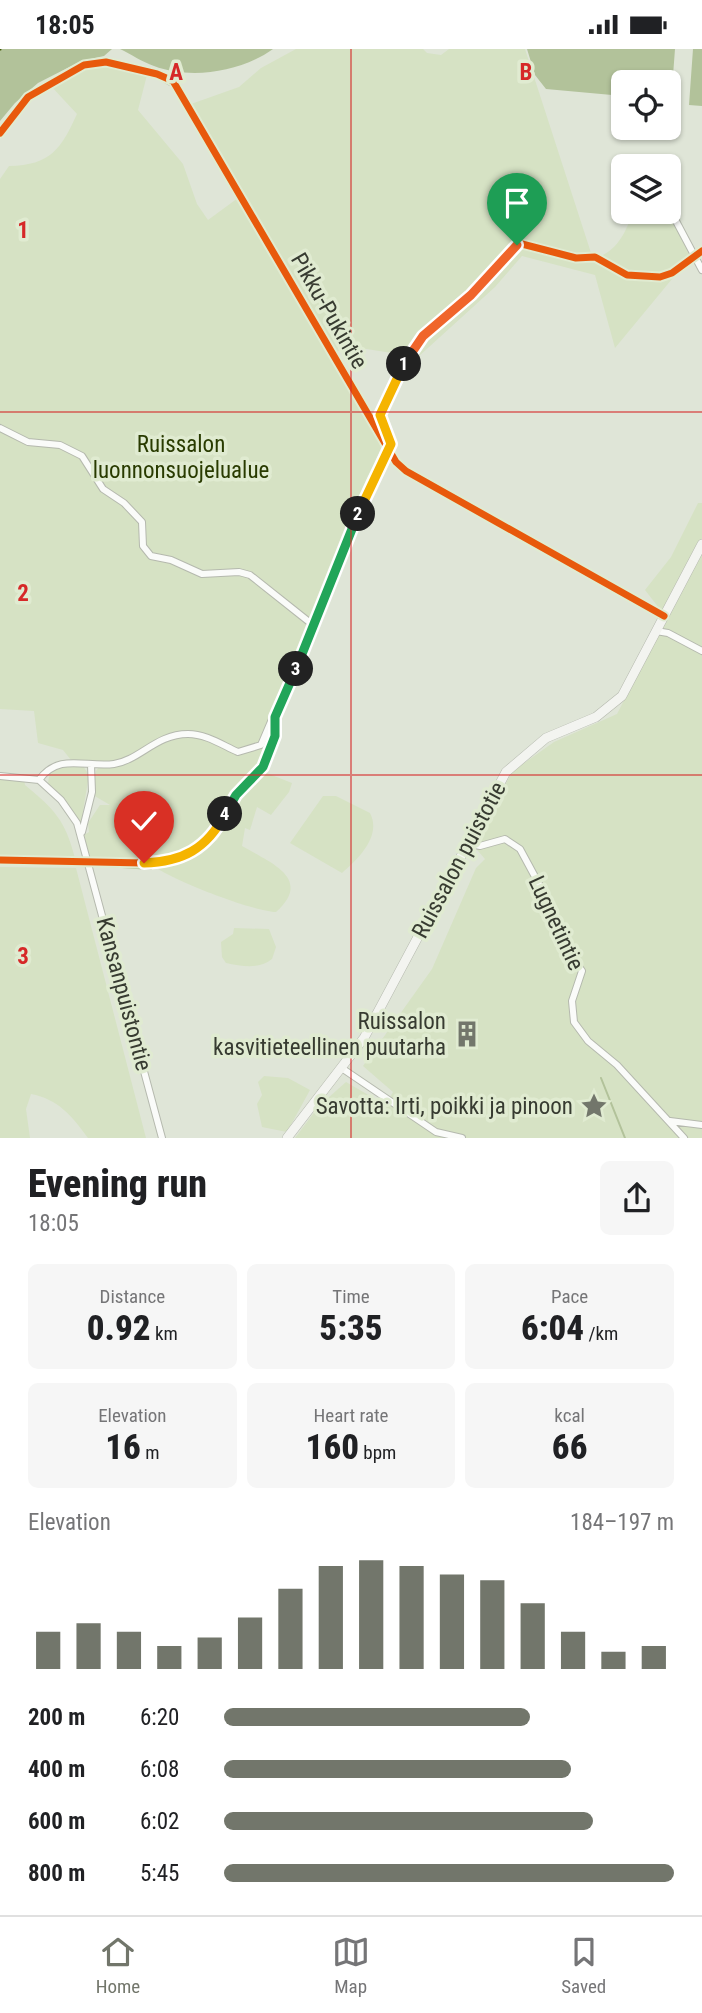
<!DOCTYPE html>
<html lang="en">
<head>
<meta charset="utf-8">
<style>
	:root { --surface:#fff; --page:#f6f6f6; --text:#202124; --muted:#757577; --line:#e0e0e0; --accent:#72766b }
	body { margin:0; font-family:"Roboto Condensed",sans-serif; background:var(--page); color:var(--text); height:100vh; display:flex; flex-direction:column; font-size:26px; white-space:nowrap }
	* { box-sizing:border-box; margin:0 }
	p { font-size:23px; color:var(--muted) }
	.icon { flex:none; width:38px; height:38px; fill:none; stroke:currentColor; stroke-width:2; stroke-linecap:round; stroke-linejoin:round }
	.map { position:relative; height:1089px; overflow:hidden }
	.sheet { display:flex; flex-direction:column; background:var(--surface); flex:1 }
	.sheet>* { flex:none }
	.fabs { position:absolute; left:611px; top:21px; display:grid; gap:14px }
	.fabs a { display:grid; place-items:center; width:70px; height:70px; border-radius:10px; background:var(--surface); box-shadow:0 2px 5px #0004; font-size:35px }
	.pin { position:absolute; display:grid; place-items:center; width:60px; height:60px; color:#fff; margin:-72px -30px; border-radius:50% 50% 50% 0; rotate:-45deg; box-shadow:0 0 7px #0007 }
	.pin .icon { rotate:45deg }
	.km { position:absolute; width:35px; height:35px; margin:-18px; border-radius:50%; background:#222; color:#fff; font-size:19px; line-height:35px; text-align:center }
	.round { display:grid; place-items:center; flex:none; width:74px; height:74px; border-radius:10px; background:var(--page) }
	.summary { display:flex; align-items:center; justify-content:space-between; height:119px; padding:0 28px }
	h1 { font-size:38px; font-weight:800; line-height:52px }
	.stats { display:grid; grid-template-columns:repeat(3,1fr); gap:10px; height:119px; padding:7px 28px }
	.stats div { display:grid; align-content:center; border-radius:10px; background:var(--page); text-align:center }
	.stats b { font-size:35px; font-weight:800 }
	.stats small { font-size:19px; font-weight:400 }
	.stats p { font-size:19px }
	.chart { height:196px; padding:14px 28px }
	.chart p { display:flex; justify-content:space-between }
	.chart svg { width:100%; height:126px; margin-top:7px; stroke:var(--accent); stroke-width:6 }
	ul { padding:0 28px; list-style:none; font-size:23px }
	li { display:grid; grid-template-columns:112px 84px 1fr; align-items:center; height:52px }
	li i { height:18px; border-radius:9px; background:var(--accent) }
	.status { display:flex; justify-content:space-between; align-items:center; height:49px; padding:0 35px; background:var(--surface); direction:ltr }
	.status svg { height:19px; fill:currentColor }
	.tabs { display:flex; justify-content:space-around; align-items:center; height:98px; border-top:2px solid var(--line); background:var(--surface); font-size:19px; color:var(--muted) }
	.tabs a { display:grid; justify-items:center; gap:4px }
	.tabs .selected { color:var(--accent) }
	.map>svg:first-child { display:block }
</style>
</head>
<body>
<div class="status"><b>18:05</b><svg viewBox="0 0 49 12"><path d="M0 12V9h3v3zM5 12V6h3v6zM10 12V3h3v9zM15 12V0h3v12zM26 1h20v11H26zM47 4h2v5h-2z"/></svg></div>
<div class="map">
<svg width="702" height="1089" viewBox="0 0 702 1089">
	<rect width="100%" height="100%" fill="#dfe5d7"/>
	<!-- green -->
	<path fill="#d6e2c4" d="M 296,0 L 423,0 L 427,4 L 441,6 L 449,0 L 525,0 L 593,210 C 617,203 625,185 633,163 L 668,163 L 691,207 L 615,299 L 595,226 L 522,207 L 495,238 L 418,308 L 347,297 L 335,304 L 191,55 L 239,38 L 261,19 Z
		M 97,15 L 132,20 L 147,26 L 138,61 L 183,115 L 197,155 L 208,171 L 238,149 L 379,390 L 381,399 L 270,680 L 275,684 L 259,721 L 292,734 L 289,743 L 271,766 L 257,758 L 250,781 L 245,779 L 242,797 C 269,813 314,829 276,863 C 254,863 156,826 147,811 L 90,810 L 84,786 L 89,783 L 88,774 L 100,756 L 110,756 L 93,746 L 96,722 L 102,714 L 71,711 L 63,701 L 38,694 L 34,662 L 0,660 L 0,130 L 9,117 C 51,116 61,100 77,65 L 50,36 Z
		M 698,454 L 702,454 L 702,1089 L 295,1089 L 319,1057 L 346,1033 L 384,1055 L 387,1054 L 393,1043 L 363,1017 L 432,920 L 476,819 L 485,810 L 471,794 L 513,722 L 554,693 L 617,665 L 658,585 L 659,559 L 645,541 L 671,508 Z
		M 65,716 L 83,717 L 89,726 L 81,774 L 48,734 L 50,723 Z
		M 0,729 L 24,731 L 25,736 C 55,761 65,771 75,809 L 0,809 Z
		M 323,747 L 336,747 L 370,764 C 382,787 358,810 342,824 L 290,794 Z
		M 0,818 L 76,819 L 146,1089 L 88,1089 C 72,1067 58,1050 31,1045 L 26,1060 L 30,1089 L 0,1089 Z
		M 234,879 L 269,880 L 276,898 L 272,910 C 258,921 242,917 226,914 L 222,908 L 221,893 L 233,885 Z
		M 264,1027 L 288,1029 L 310,1041 L 287,1083 L 262,1078 L 257,1055 L 262,1046 L 258,1033 Z"/>
	<!-- water -->
	<path fill="#b2c29a" d="M 0,0 L 112,0 L 104,7 L 81,12 L 38,34 L 15,54 L 0,72 Z
		M 120,0 L 273,0 C 241,23 191,31 154,17 C 142,13 131,5 120,0 Z
		M 527,0 L 675,0 L 671,53 L 668,33 L 623,33 L 623,47 L 546,40 L 535,26 Z
		M 693,0 L 702,0 L 702,57 L 689,56 Z"/>
	<g fill="none" stroke-linecap="round" stroke-linejoin="round">
		<!-- stream -->
		<path stroke="#b2c29a" stroke-width="2" d="M 14,815 L 75,815
			M 93,816 L 151,820
			M 601,1029 L 625,1089"/>
		<!-- ferry -->
		<path stroke="#3f5704" stroke-width="2" stroke-dasharray="9 7" stroke-linecap="butt" d="M 0,1 L 1,0"/>
		<!-- street casing -->
		<g stroke="#b5b9ae" stroke-width="8">
			<path id="street" d="M 106,13 L 157,25 L 176,36 L 396,413 L 406,422 L 664,567
				M 668,157 L 702,221
				M 0,379 L 28,393 L 60,396 L 82,407 L 103,440 L 124,454 L 142,473 L 143,497 L 151,507 L 171,511 L 202,525 L 239,523 L 250,526 L 313,576
				M 656,582 L 668,584 L 702,602
				M 0,727 L 39,731 L 61,751 L 77,774 L 162,1089
				M 39,731 C 59,703 86,719 114,715 C 140,711 156,685 188,685 C 206,685 222,696 238,703 L 261,696 L 387,400
				M 82,783 L 92,743 L 91,716
				M 466,794 L 480,797 L 505,790 L 520,800 L 546,848 L 559,889 L 582,922 L 572,952 L 574,973 L 588,992 L 617,1016 L 684,1089
				M 343,1020 L 436,1083 L 462,1089
				M 670,1072 L 702,1076"/>
		</g>
		<!-- secondary casing -->
		<g stroke="#b5b9ae" stroke-width="10">
			<path id="secondary" d="M 287,1089 L 364,989 L 506,723 L 546,689 L 596,668 L 622,647 L 702,495"/>
		</g>
		<!-- street -->
		<use href="#street" stroke="#fafbf9" stroke-width="6"/>
		<!-- secondary -->
		<use href="#secondary" stroke="#f3f4f0" stroke-width="9"/>
		<!-- cycleway casing -->
		<g stroke="#e0ebd1" stroke-width="11">
			<path id="cycleway" d="M 0,84 L 28,48 L 84,16 L 106,13 L 157,25 L 173,32 L 396,413 L 406,422 L 664,567
				M 0,811 L 144,814 L 187,806 L 213,787 L 236,746 L 263,718 L 275,687 L 275,668 L 372,431 L 391,395 L 380,366 L 414,297 L 471,246 L 513,198 L 522,195 L 576,209 L 595,208 L 627,226 L 660,228 L 672,224 L 702,202"/>
		</g>
		<!-- cycleway -->
		<use href="#cycleway" stroke="#e8590c" stroke-width="7"/>
	</g>
	<g fill="none" stroke-linecap="round" stroke-linejoin="round">
		<!-- split-1 casing -->
		<g stroke="#fff" stroke-width="14">
			<path id="split-1" d="M 404,315 L 423,287 L 471,246 L 517,196"/>
		</g>
		<!-- split-2 casing -->
		<g stroke="#fff" stroke-width="14">
			<path id="split-2" d="M 358,465 L 391,395 L 380,366 L 404,315"/>
		</g>
		<!-- split-3 casing -->
		<g stroke="#fff" stroke-width="14">
			<path id="split-3" d="M 296,620 L 358,465"/>
		</g>
		<!-- split-4 casing -->
		<g stroke="#fff" stroke-width="14">
			<path id="split-4" d="M 225,765 L 236,746 L 263,718 L 275,687 L 275,668 L 296,620"/>
		</g>
		<!-- split-5 casing -->
		<g stroke="#fff" stroke-width="14">
			<path id="split-5" d="M 144,814 C 182,813 207,800 225,765"/>
		</g>
		<!-- split-1 -->
		<use href="#split-1" stroke="#f0652b" stroke-width="9"/>
		<!-- split-2 -->
		<use href="#split-2" stroke="#f5b400" stroke-width="9"/>
		<!-- split-3 -->
		<use href="#split-3" stroke="#22a559" stroke-width="9"/>
		<!-- split-4 -->
		<use href="#split-4" stroke="#22a559" stroke-width="9"/>
		<!-- split-5 -->
		<use href="#split-5" stroke="#f5b400" stroke-width="9"/>
	</g>
	<!-- grid -->
	<path fill="none" stroke="#d62828" stroke-width="2" stroke-opacity="0.55" d="M 351,0 L 351,1089M 0,363 L 702,363M 0,726 L 702,726"/>
	<!-- icons -->
	<defs>
		<g id="building-bare" transform="scale(2.1)"><path d="M-4-6H4V6H1V3H-1V6H-4ZM-2.5-4.3h1.7v1.8h-1.7ZM.8-4.3h1.7v1.8H.8ZM-2.5-1h1.7V.8h-1.7ZM.8-1h1.7V.8H.8Z" fill="#72766b" stroke="#e0ebd1" stroke-width="2.5" paint-order="stroke"/></g>
		<g id="sight-bare" transform="scale(2.1)"><path d="M0-6L1.8-2.2L6-1.7L2.9 1.2L3.7 5.4L0 3.3L-3.7 5.4L-2.9 1.2L-6-1.7L-1.8-2.2Z" fill="#72766b" stroke="#e0ebd1" stroke-width="2.5" paint-order="stroke"/></g>
	</defs>
	<g fill-rule="evenodd">
		<use href="#building-bare" x="467" y="985"/>
		<use href="#sight-bare" x="594" y="1057"/>
	</g>
	<g text-anchor="middle" dominant-baseline="central" stroke-width="7" stroke-linejoin="round" paint-order="stroke">
		<!-- street labels -->
		<g font-size="23" fill="#373b31" stroke="#e0ebd1">
			<text transform="translate(329 262) rotate(60)">Pikku-Pukintie</text>
			<text transform="translate(459 811) rotate(-62)">Ruissalon puistotie</text>
			<text transform="translate(556 874) rotate(65)">Lugnetintie</text>
			<text transform="translate(124 945) rotate(75)">Kansanpuistontie</text>
		</g>
		<!-- park labels -->
		<g font-size="23" fill="#293b00" stroke="#e0ebd1">
			<text x="181" y="395">Ruissalon<tspan x="181" dy="26">luonnonsuojelualue</tspan></text>
		</g>
		<!-- poi labels -->
		<g font-size="23" fill="#373b31" stroke="#e0ebd1" text-anchor="end">
			<text x="446" y="972">Ruissalon<tspan x="446" dy="26">kasvitieteellinen puutarha</tspan></text>
			<text x="573" y="1057">Savotta: Irti, poikki ja pinoon</text>
		</g>
	</g>
	<g font-size="23" text-anchor="middle" font-weight="bold" fill="#d62828" stroke="#e0ebd1" stroke-width="7" stroke-linejoin="round" paint-order="stroke">
		<text x="176" y="31">A</text>
		<text x="526" y="31">B</text>
		<text x="23" y="189">1</text>
		<text x="23" y="552">2</text>
		<text x="23" y="915">3</text>
	</g>
</svg>
<div class="fabs">
<a><svg class="icon" aria-label="locate" viewBox="0 0 24 24"><circle cx="12" cy="12" r="6"/><path d="M12 2v4M12 18v4M2 12h4M18 12h4"/></svg></a>
<a><svg class="icon" aria-label="layers" viewBox="0 0 24 24"><path d="M12 4l9 5-9 5-9-5zM3 14l9 5 9-5"/></svg></a>
</div>
<div class="pin" style="left:517px;top:196px;background:#1e9e55"><svg class="icon" aria-label="arrive" viewBox="0 0 24 24"><path d="M6 21V4h12l-3 4 3 4H6"/></svg></div>
<div class="pin" style="left:144px;top:814px;background:#d93025"><svg class="icon" aria-label="check" viewBox="0 0 24 24"><path d="M5 12l5 5 9-10"/></svg></div>
<b class="km" style="left:404px;top:315px">1</b>
<b class="km" style="left:358px;top:465px">2</b>
<b class="km" style="left:296px;top:620px">3</b>
<b class="km" style="left:225px;top:765px">4</b>
</div>
<section class="sheet">
<div class="summary"><div><h1>Evening run</h1><p>18:05</p></div><a class="round"><svg class="icon" aria-label="share" viewBox="0 0 24 24"><path d="M12 15V3M7 8l5-5 5 5M5 13v7h14v-7"/></svg></a></div>
<div class="stats">
<div><p>Distance</p><b>0.92<small> km</small></b></div>
<div><p>Time</p><b>5:35</b></div>
<div><p>Pace</p><b>6:04<small> /km</small></b></div>
</div>
<div class="stats">
<div><p>Elevation</p><b>16<small> m</small></b></div>
<div><p>Heart rate</p><b>160<small> bpm</small></b></div>
<div><p>kcal</p><b>66</b></div>
</div>
<div class="chart"><p><span>Elevation</span>184–197 m</p>
<svg viewBox="0 0 160 44" preserveAspectRatio="none"><path d="M5 44V31M15 44V28M25 44V31M35 44V36M45 44V33M55 44V26M65 44V16M75 44V8M85 44V6M95 44V8M105 44V11M115 44V13M125 44V21M135 44V31M145 44V38M155 44V36"/></svg>
</div>
<ul>
<li><b>200 m</b>6:20<i style="width:68%"></i></li>
<li><b>400 m</b>6:08<i style="width:77%"></i></li>
<li><b>600 m</b>6:02<i style="width:82%"></i></li>
<li><b>800 m</b>5:45<i style="width:100%"></i></li>
</ul>
</section>
<nav class="tabs">
<a class="selected"><svg class="icon" aria-label="home" viewBox="0 0 24 24"><path d="M3 11l9-7 9 7M6 9v11h12V9"/></svg>Home</a>
<a><svg class="icon" aria-label="map" viewBox="0 0 24 24"><path d="M3 6l6-2 6 2 6-2v14l-6 2-6-2-6 2zM9 4v14M15 6v14"/></svg>Map</a>
<a><svg class="icon" aria-label="saved" viewBox="0 0 24 24"><path d="M7 4h10v16l-5-4-5 4z"/></svg>Saved</a>
</nav>
</body>
</html>
